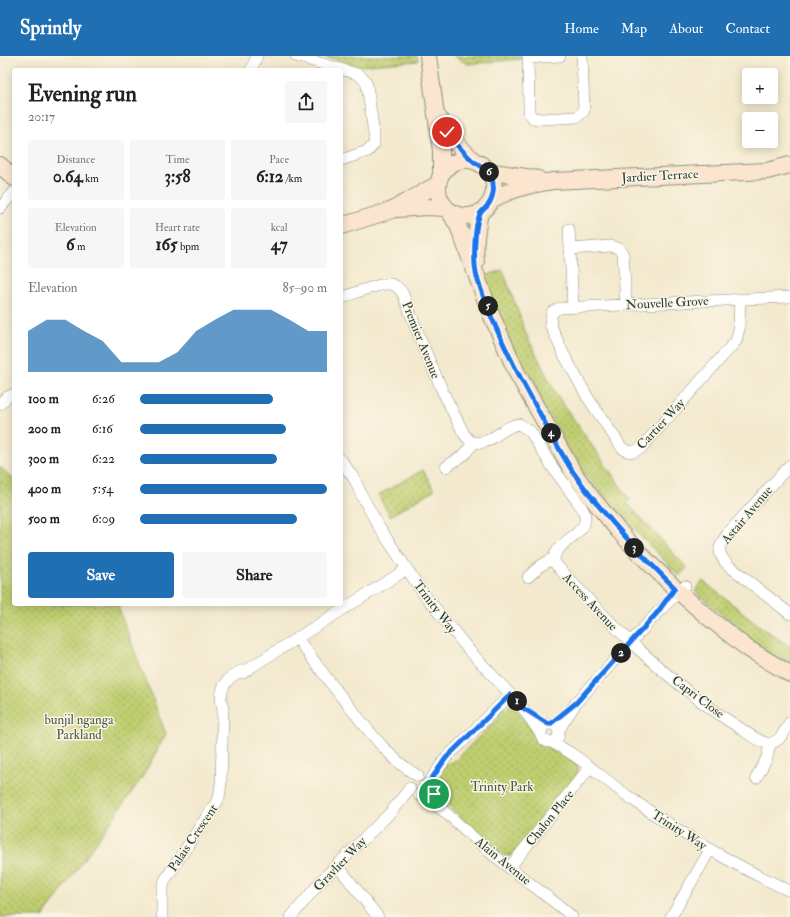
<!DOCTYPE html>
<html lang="en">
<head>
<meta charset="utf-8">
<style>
	:root { --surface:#fff; --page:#f6f6f6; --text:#222; --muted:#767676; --accent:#1f6fb2 }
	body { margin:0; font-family:"IM FELL Double Pica",serif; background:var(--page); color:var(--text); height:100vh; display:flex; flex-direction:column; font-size:15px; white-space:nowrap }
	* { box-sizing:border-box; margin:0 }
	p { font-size:13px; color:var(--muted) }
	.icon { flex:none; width:22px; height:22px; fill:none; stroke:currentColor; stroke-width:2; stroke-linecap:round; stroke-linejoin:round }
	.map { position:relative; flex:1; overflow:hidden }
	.side { position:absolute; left:12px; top:12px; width:331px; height:538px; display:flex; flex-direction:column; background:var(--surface); border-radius:4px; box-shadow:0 2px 10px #0003 }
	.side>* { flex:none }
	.buttons { position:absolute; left:742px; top:12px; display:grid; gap:8px }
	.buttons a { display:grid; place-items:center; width:36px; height:36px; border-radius:4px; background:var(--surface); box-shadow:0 2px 10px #0003; font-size:20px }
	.pin { position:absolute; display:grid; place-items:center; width:34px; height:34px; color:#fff; margin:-17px; border:2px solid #fff; border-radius:50%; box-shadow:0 1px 4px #0007 }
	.km { position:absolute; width:20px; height:20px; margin:-10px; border-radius:50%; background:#222; color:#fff; font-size:11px; line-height:20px; text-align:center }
	.round { display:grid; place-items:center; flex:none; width:42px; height:42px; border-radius:4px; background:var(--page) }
	.summary { display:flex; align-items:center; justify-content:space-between; height:68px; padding:0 16px }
	h1 { font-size:22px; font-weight:700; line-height:30px }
	.figures { display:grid; grid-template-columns:repeat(3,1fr); gap:6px; height:68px; padding:4px 16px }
	.figures div { display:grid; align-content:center; border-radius:4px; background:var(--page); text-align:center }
	.figures b { font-size:17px; font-weight:700 }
	.figures small { font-size:11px; font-weight:400 }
	.figures p { font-size:11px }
	.chart { height:112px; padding:8px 16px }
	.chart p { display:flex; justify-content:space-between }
	.chart svg { width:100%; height:72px; margin-top:4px; fill:var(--accent); opacity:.7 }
	.action { display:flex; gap:8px; margin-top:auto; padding:8px 16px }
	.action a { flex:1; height:46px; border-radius:4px; background:var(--accent); color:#fff; font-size:16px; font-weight:700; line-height:46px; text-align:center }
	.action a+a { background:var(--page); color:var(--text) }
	ul { padding:0 16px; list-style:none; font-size:13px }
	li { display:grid; grid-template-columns:64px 48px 1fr; align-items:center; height:30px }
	li i { height:10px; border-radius:5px; background:var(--accent) }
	header { display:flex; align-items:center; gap:24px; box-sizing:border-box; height:56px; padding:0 20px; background:var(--accent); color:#fff }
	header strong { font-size:19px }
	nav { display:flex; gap:22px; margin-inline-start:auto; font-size:14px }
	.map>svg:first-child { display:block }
</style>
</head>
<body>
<header>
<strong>Sprintly</strong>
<nav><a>Home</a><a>Map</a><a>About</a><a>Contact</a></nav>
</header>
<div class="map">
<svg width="790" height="861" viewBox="0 0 790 861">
	<defs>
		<pattern id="grass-dots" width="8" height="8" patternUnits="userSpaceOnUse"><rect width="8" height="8" fill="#bfce70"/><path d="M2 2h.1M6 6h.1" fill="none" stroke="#9ba85d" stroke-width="1.8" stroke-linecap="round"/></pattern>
	</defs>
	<rect width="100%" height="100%" fill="#fcf5e5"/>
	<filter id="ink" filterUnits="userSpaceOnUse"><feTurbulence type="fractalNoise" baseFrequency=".025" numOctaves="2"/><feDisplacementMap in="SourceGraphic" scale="8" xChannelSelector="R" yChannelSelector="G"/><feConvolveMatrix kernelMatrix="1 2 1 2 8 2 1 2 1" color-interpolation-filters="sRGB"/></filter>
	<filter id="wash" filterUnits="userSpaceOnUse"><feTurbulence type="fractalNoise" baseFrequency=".012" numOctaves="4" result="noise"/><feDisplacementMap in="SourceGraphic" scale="16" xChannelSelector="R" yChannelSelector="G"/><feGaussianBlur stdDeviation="0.9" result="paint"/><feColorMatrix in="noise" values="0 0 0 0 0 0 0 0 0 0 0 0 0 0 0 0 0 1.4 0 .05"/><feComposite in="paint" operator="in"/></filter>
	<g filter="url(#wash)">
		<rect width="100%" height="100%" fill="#f3e9ce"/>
		<!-- grass -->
		<path fill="url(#grass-dots)" stroke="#6f8652" d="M 323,0 L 417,0 L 418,5 L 358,10 Z
			M 454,0 L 525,0 L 522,3 L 468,8 Z
			M 503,214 L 526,278 L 556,338 L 630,444 L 627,447 L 687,512 L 679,520 L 616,454 L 582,416 L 528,329 L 482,221 Z
			M 0,411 L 14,424 L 14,548 L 122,548 L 118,551 L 166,678 L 143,720 L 43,861 L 0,861 Z
			M 423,414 L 434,434 L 390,460 L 378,439 Z
			M 703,525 L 765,574 L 790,590 L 790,611 L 757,589 L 695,535 Z
			M 511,650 L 518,655 L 542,687 L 552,690 L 577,707 L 578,713 L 576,721 L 516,796 L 510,800 L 506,800 L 499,796 L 469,771 L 444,746 L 432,728 L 446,708 L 453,706 L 499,661 L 499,657 L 503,653 Z"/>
	</g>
	<g filter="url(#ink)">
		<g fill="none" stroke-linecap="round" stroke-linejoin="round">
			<!-- street casing -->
			<g stroke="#899381" stroke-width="12">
				<path id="street" d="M 296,0 L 357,18 L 365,24 L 367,29 L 374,78 L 374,88 L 368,95 L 341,104
					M 560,0 L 528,2 L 529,52 L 529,57 L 533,62 L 541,63 L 577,61 L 584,55 L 582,0
					M 251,14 L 257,0
					M 0,152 L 14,136
					M 569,173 L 570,193
					M 341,242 C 353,238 376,228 388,228 C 395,228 400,233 403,238 L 423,290 L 443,336 L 464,378 L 470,385 L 474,386
					M 740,243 L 739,273 L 736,285 L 641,392 L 633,396 L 627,395 L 622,392 L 588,342 L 564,299 L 550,268 L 552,256 L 560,252 L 790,241
					M 573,251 L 570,193 L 611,190 L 618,192 L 623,198 L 626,249
					M 0,348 L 7,341 L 14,338
					M 341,404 L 355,424 L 361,438 L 379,471 L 423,537 L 468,593 L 523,652 L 541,678
					M 790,409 L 729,476 C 719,489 715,496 728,509 L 790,558
					M 446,411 L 465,398 L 474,386 C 490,391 503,369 519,368 L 530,375 L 551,409 L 582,452 C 596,477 559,481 554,502 L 540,510 L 528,521
					M 554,502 L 555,507 L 559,512 C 611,569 664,622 729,665 C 741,672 753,683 766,687 C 779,689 784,676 790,666
					M 297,582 C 316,608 336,635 357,660 C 375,683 393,705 418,720
					M 243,617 L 248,613 L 407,513
					M541 677a9 9 0 1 1 18 0a9 9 0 1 1-18 0Z
					M 558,675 L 576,647 L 657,557 L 685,530
					M 549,685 C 579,699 602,722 629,741 C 680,777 733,809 790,835
					M 756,722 L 767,702 L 770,688
					M 428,728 L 446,702 L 510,639
					M 419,739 L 445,756 L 492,798 L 562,852 L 572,861
					M 337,809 L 378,861
					M 509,812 L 590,711
					M 162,861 L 162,835 L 165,824 L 219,742 L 221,727 L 223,653 C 222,650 221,645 221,641 C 222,626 234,616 248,613
					M 291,861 L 322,824 L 391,756 L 410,732
					M 671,861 L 710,794"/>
			</g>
			<!-- secondary casing -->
			<g stroke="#899381" stroke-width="18">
				<path id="secondary" d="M 428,0 L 441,95 L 441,119
					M 439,62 L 453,84 L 474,105
					M438 132a28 28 0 1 1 56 0a28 28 0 1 1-56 0Z
					M 0,109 L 14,122
					M 488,115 L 538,123
					M 491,144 C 514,132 528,129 553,125 L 767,115 L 790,109
					M 398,153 L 426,151 L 445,152
					M 450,156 L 459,172 L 490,256 L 517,317 L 572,414 L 588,437 L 618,474 L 639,497 L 679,536 L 709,562 L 747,592 L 790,618
					M 341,170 L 392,154 L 438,128
					M 476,206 C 474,189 477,173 480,156"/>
			</g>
			<!-- street -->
			<use href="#street" stroke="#fff" stroke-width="11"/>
			<!-- secondary -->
			<use href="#secondary" stroke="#fbe5cf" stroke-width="16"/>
		</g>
	</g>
	<g fill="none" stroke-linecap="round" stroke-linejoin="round" filter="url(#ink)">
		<!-- route casing -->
		<g stroke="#fff" stroke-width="8">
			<path id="route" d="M 434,738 L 428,728 L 446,702 L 510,639 L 523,652 L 548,668 L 550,668 L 576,647 L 657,557 L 675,532 C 638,496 603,459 573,416 C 558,393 546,368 533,345 C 512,307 489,262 477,221 C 473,207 474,171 480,158 C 482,154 486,152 488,149 C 494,141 495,129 491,120 C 487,112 480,110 473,105 C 463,96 454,86 447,76"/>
		</g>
		<!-- route -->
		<use href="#route" stroke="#1a73e8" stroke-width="5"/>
	</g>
	<g text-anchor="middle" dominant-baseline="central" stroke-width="3" stroke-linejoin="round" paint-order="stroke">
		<!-- street labels -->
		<g font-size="13" fill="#1f3d34" stroke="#fcf5e5">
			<text transform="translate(660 120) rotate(-3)">Jardier Terrace</text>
			<text transform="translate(667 247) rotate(-3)">Nouvelle Grove</text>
			<text transform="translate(421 284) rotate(68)">Premier Avenue</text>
			<text transform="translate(661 368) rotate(-47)">Cartier Way</text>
			<text transform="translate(747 459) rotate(-50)">Astair Avenue</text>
			<text transform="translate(590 546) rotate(47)">Access Avenue</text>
			<text transform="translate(435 551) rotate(53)">Trinity Way</text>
			<text transform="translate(698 641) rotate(37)">Capri Close</text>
			<text transform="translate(550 762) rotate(-51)">Chalon Place</text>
			<text transform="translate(679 774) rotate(33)">Trinity Way</text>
			<text transform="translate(193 782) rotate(-56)">Palais Crescent</text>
			<text transform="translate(503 805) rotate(39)">Alain Avenue</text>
			<text transform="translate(340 808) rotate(-46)">Gravlier Way</text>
		</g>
		<!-- park labels -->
		<g font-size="13" fill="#3f5a40" stroke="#fcf5e5">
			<text x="79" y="664">bunjil nganga<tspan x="79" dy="15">Parkland</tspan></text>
			<text x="502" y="731">Trinity Park</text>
		</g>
	</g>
</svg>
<div class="buttons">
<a>+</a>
<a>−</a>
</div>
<div class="pin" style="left:434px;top:738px;background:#1e9e55"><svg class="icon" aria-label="arrive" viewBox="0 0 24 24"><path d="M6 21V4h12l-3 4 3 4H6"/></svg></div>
<div class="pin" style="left:447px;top:76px;background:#d93025"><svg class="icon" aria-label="check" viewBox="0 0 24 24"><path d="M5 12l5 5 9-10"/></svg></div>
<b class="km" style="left:517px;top:645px">1</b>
<b class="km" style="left:621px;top:597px">2</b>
<b class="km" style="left:634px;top:492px">3</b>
<b class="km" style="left:551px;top:377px">4</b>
<b class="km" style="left:488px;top:250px">5</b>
<b class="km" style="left:489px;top:116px">6</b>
<section class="side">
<div class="summary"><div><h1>Evening run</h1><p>20:17</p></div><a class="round"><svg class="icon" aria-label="share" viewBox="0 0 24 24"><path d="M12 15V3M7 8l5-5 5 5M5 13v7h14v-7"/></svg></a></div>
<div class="figures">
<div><p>Distance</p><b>0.64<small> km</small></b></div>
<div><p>Time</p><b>3:58</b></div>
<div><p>Pace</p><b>6:12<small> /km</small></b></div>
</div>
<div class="figures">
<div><p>Elevation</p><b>6<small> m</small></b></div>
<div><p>Heart rate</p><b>165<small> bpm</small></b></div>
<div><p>kcal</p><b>47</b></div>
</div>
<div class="chart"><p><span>Elevation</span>85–90 m</p>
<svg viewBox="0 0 160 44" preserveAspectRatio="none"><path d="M0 44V19L10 12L20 12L30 19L40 25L50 38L60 38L70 38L80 32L90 19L100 12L110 6L120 6L130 6L140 12L150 19L160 19V44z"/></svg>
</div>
<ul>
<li><b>100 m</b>6:26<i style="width:71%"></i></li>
<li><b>200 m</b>6:16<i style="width:78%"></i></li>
<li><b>300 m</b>6:22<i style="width:73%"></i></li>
<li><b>400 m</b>5:54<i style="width:100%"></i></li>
<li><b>500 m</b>6:09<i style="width:84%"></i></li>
</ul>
<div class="action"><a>Save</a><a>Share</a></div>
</section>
</div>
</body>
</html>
